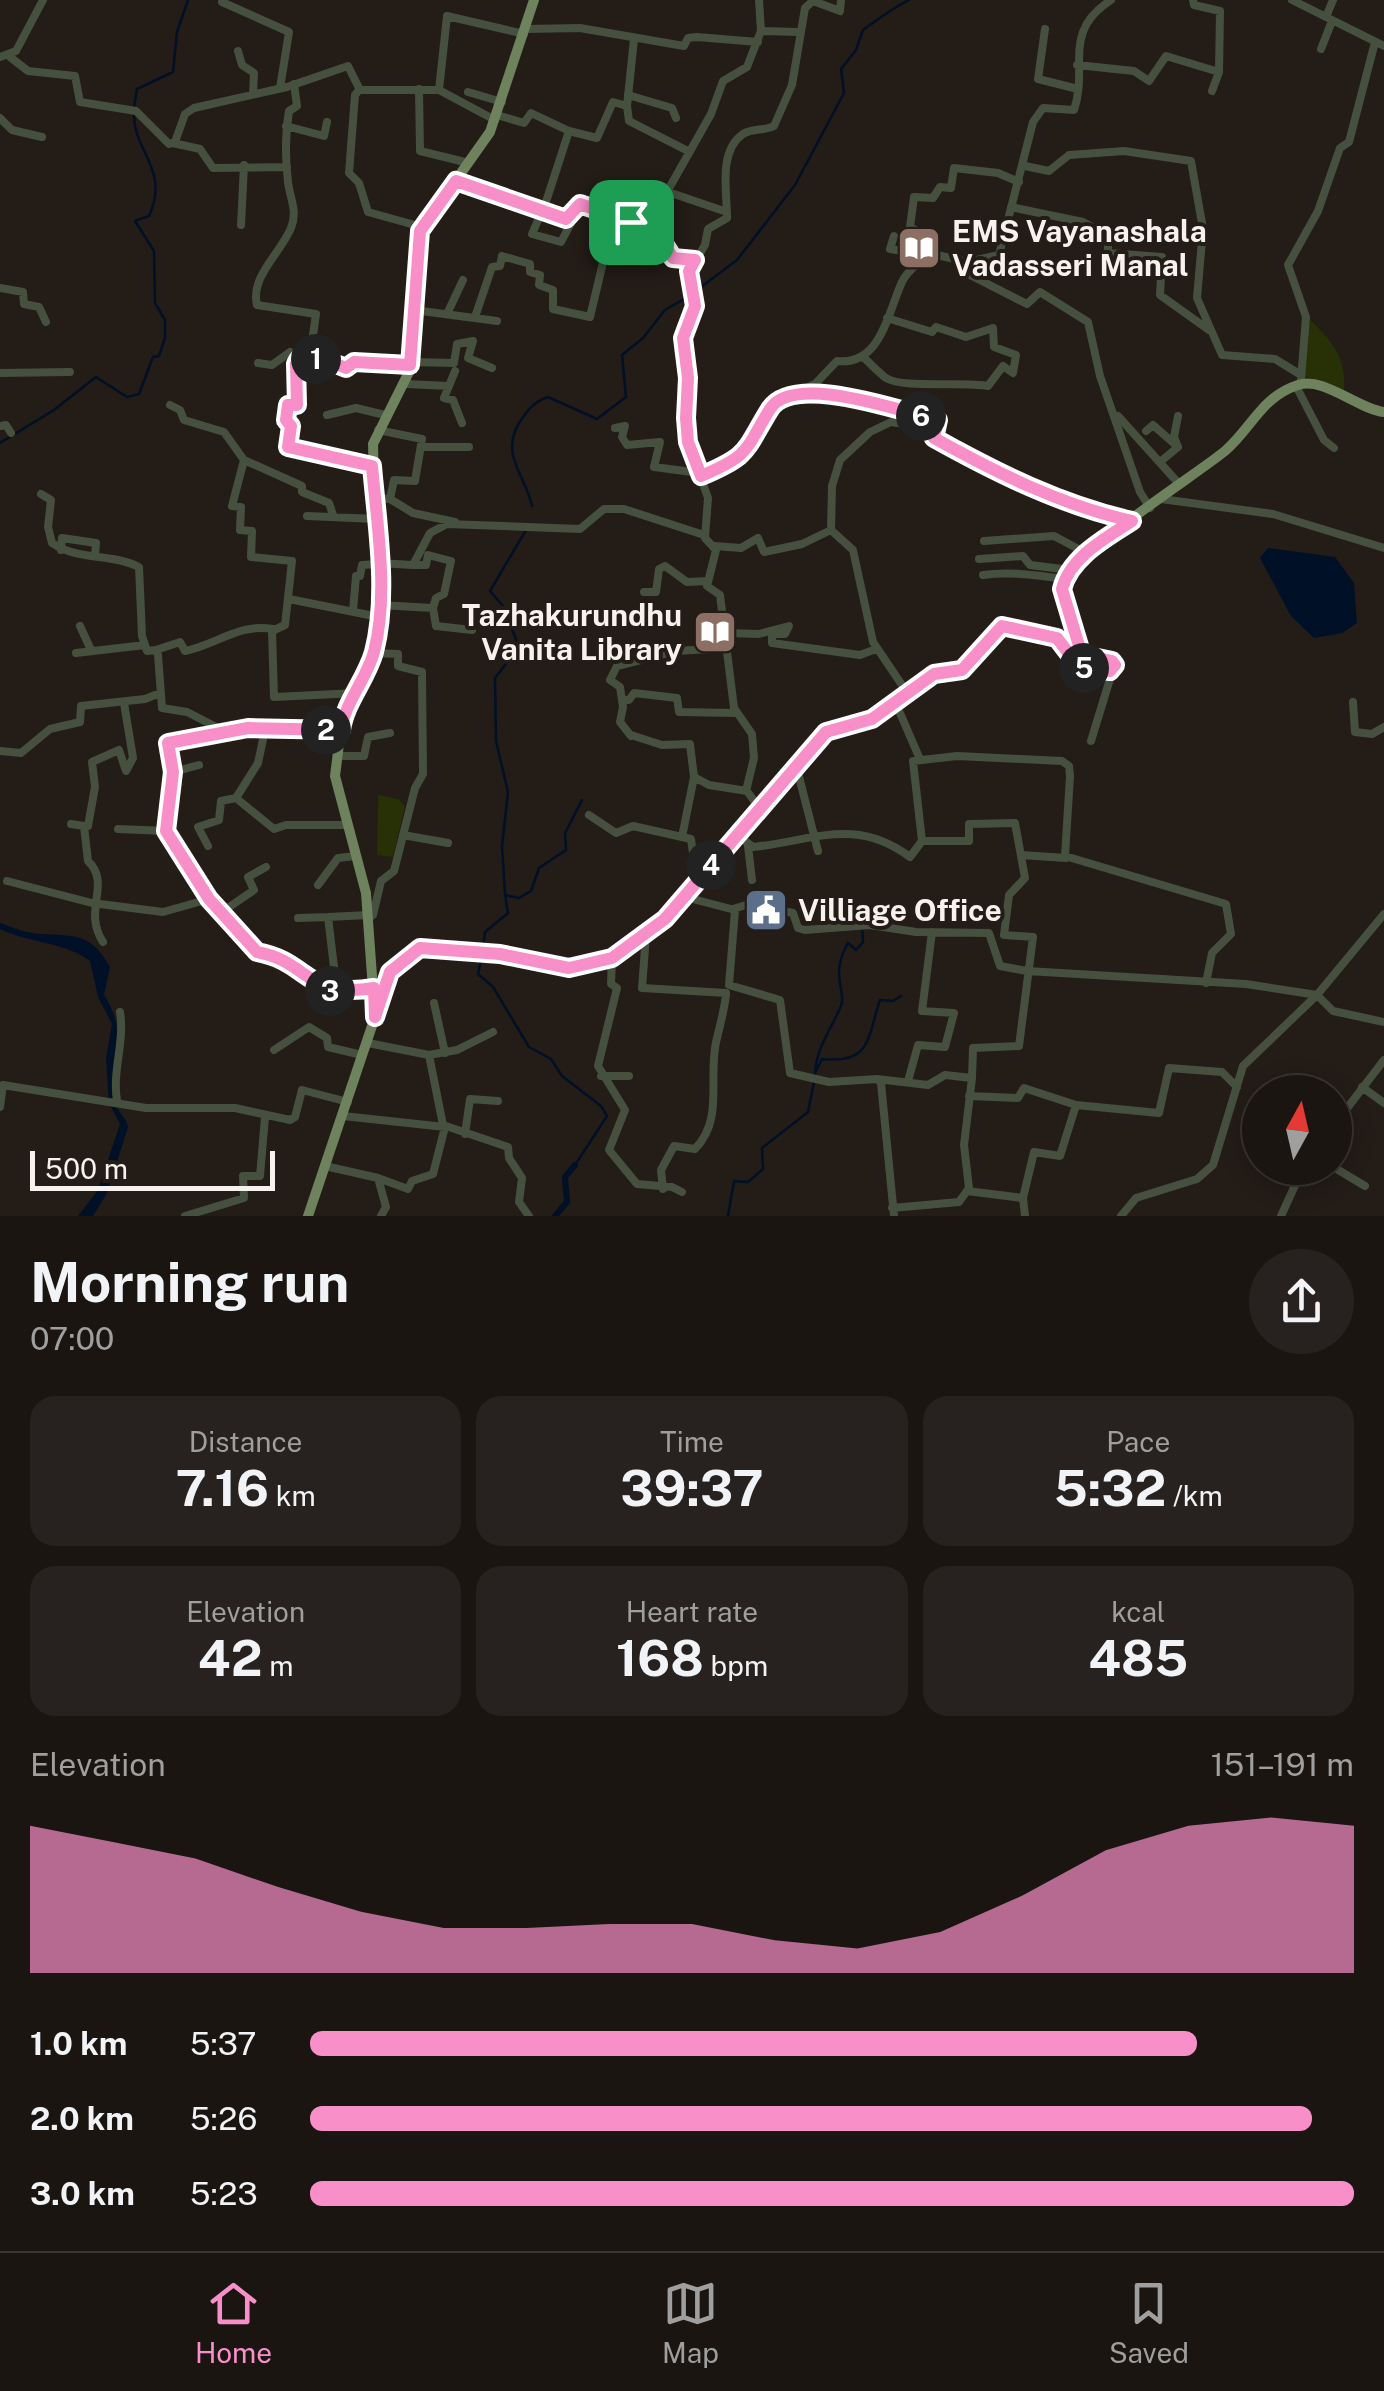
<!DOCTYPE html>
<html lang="en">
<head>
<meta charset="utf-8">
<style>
	:root { --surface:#1a1511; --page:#27221f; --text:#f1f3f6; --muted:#9f9f9f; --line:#383431; --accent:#f98fc9 }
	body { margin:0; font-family:"Public Sans",sans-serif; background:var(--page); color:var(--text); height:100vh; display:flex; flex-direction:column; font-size:38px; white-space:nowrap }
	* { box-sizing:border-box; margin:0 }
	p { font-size:32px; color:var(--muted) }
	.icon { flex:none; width:55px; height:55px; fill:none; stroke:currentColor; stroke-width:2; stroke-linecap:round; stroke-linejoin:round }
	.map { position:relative; height:1216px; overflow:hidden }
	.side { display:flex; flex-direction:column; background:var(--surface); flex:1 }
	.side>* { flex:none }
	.needle { width:65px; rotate:8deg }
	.tools { position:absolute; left:1242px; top:1075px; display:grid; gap:20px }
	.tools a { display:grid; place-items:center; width:110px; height:110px; border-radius:50%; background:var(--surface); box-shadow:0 5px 25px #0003,0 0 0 2px var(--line); font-size:50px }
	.scale { position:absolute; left:30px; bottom:25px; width:245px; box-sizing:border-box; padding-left:10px; border:5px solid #f8f2ef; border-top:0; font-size:28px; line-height:35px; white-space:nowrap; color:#f8f2ef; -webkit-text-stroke:8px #231c17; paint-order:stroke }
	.pin { position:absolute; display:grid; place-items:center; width:85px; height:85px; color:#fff; margin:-42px; border-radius:20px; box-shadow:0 5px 15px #0006 }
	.km { position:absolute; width:50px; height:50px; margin:-25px; border-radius:50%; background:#222; color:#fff; font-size:28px; line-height:50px; text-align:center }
	.round { display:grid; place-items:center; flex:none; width:105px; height:105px; border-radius:52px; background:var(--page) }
	.overview { display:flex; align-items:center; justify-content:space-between; height:170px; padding:0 30px }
	h1 { font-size:55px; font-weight:700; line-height:75px }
	.metrics { display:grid; grid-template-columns:repeat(3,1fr); gap:15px; height:170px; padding:10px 30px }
	.metrics div { display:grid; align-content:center; border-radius:25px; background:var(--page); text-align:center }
	.metrics b { font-size:50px; font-weight:700 }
	.metrics small { font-size:28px; font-weight:400 }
	.metrics p { font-size:28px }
	.chart { height:280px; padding:20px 30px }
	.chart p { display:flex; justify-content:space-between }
	.chart svg { width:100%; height:180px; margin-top:10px; fill:var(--accent); opacity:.7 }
	ul { padding:0 30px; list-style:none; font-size:32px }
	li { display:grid; grid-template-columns:160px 120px 1fr; align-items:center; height:75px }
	li i { height:25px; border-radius:12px; background:var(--accent) }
	.tabs { display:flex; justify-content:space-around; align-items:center; height:140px; border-top:2px solid var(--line); background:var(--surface); font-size:28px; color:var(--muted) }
	.tabs a { display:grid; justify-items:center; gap:5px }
	.tabs .active { color:var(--accent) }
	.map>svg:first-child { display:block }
</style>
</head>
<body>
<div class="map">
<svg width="1384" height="1216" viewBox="0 0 1384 1216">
	<rect width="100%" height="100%" fill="#231c17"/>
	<!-- green -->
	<path fill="#283105" d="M 1310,320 C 1333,341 1347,360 1344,392 L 1302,375 Z
		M 378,795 L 398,799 L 405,806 L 393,857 L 377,855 Z"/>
	<!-- water -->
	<path fill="#001026" d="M 1268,548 L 1335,557 L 1354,583 L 1357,623 L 1342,633 L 1314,638 L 1291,616 L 1260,558 Z
		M 0,923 C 14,928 26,933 41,934 C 76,936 91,933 110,967 L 104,995 C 131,1037 107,1053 115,1101 C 117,1113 126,1116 128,1127 L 107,1193 L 93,1216 L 78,1216 L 98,1190 L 120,1124 L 109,1103 L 106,1058 L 112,1024 L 98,997 L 90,961 C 66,942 28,943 0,929 Z"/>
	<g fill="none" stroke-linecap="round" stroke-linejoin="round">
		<!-- stream -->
		<path stroke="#001026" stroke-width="2.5" d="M 134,107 L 137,89 L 173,72 L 177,32 L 188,0
			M 697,290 L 737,260 L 795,185 L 844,93 L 841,69 L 856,50 L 863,30 C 879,19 891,9 909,0
			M 0,443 L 54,410 L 96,377 L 127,397 L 139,394 L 153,357 L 159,356 L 165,338 L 165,320 L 155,303 L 154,251 L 135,221 L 149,216 C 170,170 134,152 134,115
			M 532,506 C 526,477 500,455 519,423 C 527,411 533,402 548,397 L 597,419 L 626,397 L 622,355 L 643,338 L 665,310 L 691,295
			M 505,894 L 502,846 L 508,792 L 496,741 L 495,678 L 519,647 L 503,606 L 490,591 L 526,530
			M 483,947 L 485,932 L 508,913 L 505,895 L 519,898 L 531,891 L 539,868 L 566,850 L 565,833 L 582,800
			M 482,955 L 478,974 L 493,987 L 529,1047 L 551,1059 L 562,1076 L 601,1106 L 607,1116 L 575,1165
			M 815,1073 L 822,1059 C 871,1064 867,1039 880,1000 L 893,1001 L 901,996
			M 815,1075 C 816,1047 831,1030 841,1006 C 847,991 829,976 848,943 L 856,950 L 863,942 L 862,927
			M 728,1216 L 734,1181 L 748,1182 L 763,1169 L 762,1148 L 808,1112 L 814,1082"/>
		<!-- river -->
		<path stroke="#001026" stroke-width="6" d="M 555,1216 L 567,1202 L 565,1177 L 575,1165"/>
		<!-- minor -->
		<path stroke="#46503f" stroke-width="8" d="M 1193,0 L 1194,5 L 1220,11 L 1219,72 L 1212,91
			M 1292,0 L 1384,46
			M 813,1 L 840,11 L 841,0
			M 222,2 L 289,32 L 280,88
			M 1326,17 L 1333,0
			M 525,29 L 580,28 L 684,46 L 688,38 L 697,37 L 758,42
			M 1045,29 L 1038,79 L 1078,89
			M 761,31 L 798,32
			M 1321,49 L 1332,21
			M 238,51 L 242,65 L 254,73 L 253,94
			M 0,57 L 16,51 L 43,0
			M 10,57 L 28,71 L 75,76 L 80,102 L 136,111 L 169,144 L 175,142 L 185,114 L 194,108 L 287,87 L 348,66 L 360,90 L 439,90 L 495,120
			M 1077,65 L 1134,71 L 1149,81 L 1166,56 L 1219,72
			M 294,84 L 297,106 L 289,111 C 285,135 285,157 288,182 C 290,199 298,211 291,228 C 280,254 250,277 257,305 L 316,314 L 312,342 L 321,358 L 298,360 L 297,405 L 288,405 L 286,420 L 291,426 L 288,447 L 372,465
			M 419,89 L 420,151 L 469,163
			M 359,90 L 355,95 L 349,173 L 359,183 L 368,212 L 422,227
			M 439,90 L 447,16 L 524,34
			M 468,92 L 502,102
			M 628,95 L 672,108 L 676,118
			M 627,106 L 634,39
			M 497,115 L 524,123 L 531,113 L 569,131 L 543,211
			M 0,118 L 12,130 L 42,137
			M 286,126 L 324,136 L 327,122
			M 569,131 L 597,138 L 613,102 L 627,106 L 629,121 L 688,151
			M 173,143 L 200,149 L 213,168 L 287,167
			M 1025,166 L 1049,171 L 1069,155 L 1124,151 L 1191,161 L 1203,229 L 1197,298 L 1222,355 L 1275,359 L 1301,375
			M 456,181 L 566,219 L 581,204 L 631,222 L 650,222 L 711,114 L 723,81 L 747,67 L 761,31 L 759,0
			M 668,192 L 727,212
			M 1011,207 L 1083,222 L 1108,235 L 1108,253 L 1162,257 L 1160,295 L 1209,330
			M 542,211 L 532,234 L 561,242 L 571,223 L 566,219
			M 650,222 L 673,258 L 695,260
			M 241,225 L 244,165
			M 894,236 L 890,249 L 927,255
			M 909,252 L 917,231 L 910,227 L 914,197 L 933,198 L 940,187 L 951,188 L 954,168 L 998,173 L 1019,182
			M 967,262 L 970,275 L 1027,304 L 1040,292 L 1088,322 L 1100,376 L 1140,492 L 1150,508
			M 0,288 L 23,292 L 24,304 L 39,307 L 46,322
			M 414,310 L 497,321
			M 447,314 L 463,280
			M 475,317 L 492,267 L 500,266 L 502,256 L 530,264 L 530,272 L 540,275 L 539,285 L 553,290 L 553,309 L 590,317 L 614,216
			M 863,357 C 870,363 878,372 886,378 C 903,389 963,381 988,386 L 1003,366 L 1013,373 L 1016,355 L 994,347 L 993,328 L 966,337 L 936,327 L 932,332 L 887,318
			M 321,358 L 346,368 L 353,362 L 410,365
			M 411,362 L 454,363 L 457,344 L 473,341 L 468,358 L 492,368
			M 258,363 L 272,365 L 290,352 L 298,360
			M 0,373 L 70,372
			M 1301,379 L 1306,317 L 1288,265 L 1318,211 L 1340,148 L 1349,142 L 1375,42
			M 406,384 L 449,386 L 455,371
			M 449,386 L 444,398 L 453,400 L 462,423
			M 1296,386 L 1324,440 L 1334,448
			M 806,389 L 938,421 L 933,437
			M 170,405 L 180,410 L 184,420 L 224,432 L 244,460
			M 327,415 L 356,408 L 385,415
			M 1118,416 L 1180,485
			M 0,426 L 6,425 L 11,433
			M 615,428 L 625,426 L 622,437 L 627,445 L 660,442 L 654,467 L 700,473
			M 1146,431 L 1153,425 L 1178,447
			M 421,447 L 469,447
			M 1160,462 L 1178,447 L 1174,437 L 1178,416
			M 701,475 L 747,452 L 776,402 L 815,384 L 837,361 C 881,366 888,312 902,282 C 907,270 921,262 929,253 L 967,262 L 999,255 L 1033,122 L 1043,108 L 1074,110 C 1089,65 1061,33 1111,0
			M 41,494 L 51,500 L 48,527 L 52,543 C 78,561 111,553 139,567 L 142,636 L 147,651 L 156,650 L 158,655 L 162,708 L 187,712 L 228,733 L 248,729 L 341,730
			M 374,498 L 390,499 L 394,480 L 415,481 L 422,439 L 378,430
			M 390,499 L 413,513 L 455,522
			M 1161,499 L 1273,514 L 1384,548
			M 333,515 L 329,503 L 302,492 L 302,486 L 244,460 L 232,506 L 241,507 L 240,530 L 252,531 L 251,557 L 292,561 L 285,625 L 272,631 L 274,697 L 357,693
			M 307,516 L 376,519
			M 984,541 L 1054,536 L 1086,553
			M 714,546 L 741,548 L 758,538 L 764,552 L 802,544 L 831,530
			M 61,550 L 62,538 L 96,543 L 95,556
			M 979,559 L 1023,556 L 1030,565 L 1070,570
			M 378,563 L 413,565 L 430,533 L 447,524 L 580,529 L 604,509 L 624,509 L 704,535
			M 413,565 L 426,565 L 428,555 L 451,561 L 444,594 L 436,598 L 433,608
			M 983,575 C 1013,571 1038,576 1065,579
			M 644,592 L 656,592 L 659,569 L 665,566 L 687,582 L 708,581
			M 289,599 L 379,617
			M 379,605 L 433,608 L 436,626 L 472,630
			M 353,611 L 356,576 L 360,576 L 362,565 L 378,564
			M 80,626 L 91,650
			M 728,633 L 759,634 L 789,626 L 785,634 L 772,634 L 772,643 L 860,655 L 876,649
			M 156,650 L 180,642 L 185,651 C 218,644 239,623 273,629
			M 76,653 L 145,645
			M 906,691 L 873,642 L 853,550 L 831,530 L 832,486 L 840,460 L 870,432 L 891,422 L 911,425 L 1054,497 L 1132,521
			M 622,700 L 629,700 L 634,693 L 677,698 L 679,712 L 736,713
			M 1353,702 L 1355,732 L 1372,734 L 1384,727
			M 897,706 L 919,757
			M 228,733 L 167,743 L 173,772 L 166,831 L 209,899 L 257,953 L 275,953 L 332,992 L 374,988
			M 631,735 L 662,745 L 690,744 L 694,777 L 709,785 L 747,791 L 760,809
			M 631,736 L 620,722 L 623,707 L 620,687 L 610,680 L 617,666 L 676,651 L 727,648
			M 1091,741 L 1113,669
			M 0,751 L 21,753 L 50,729 L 80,722 L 81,706 L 145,699 L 160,693
			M 337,756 L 364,756 L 368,737 L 390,733
			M 796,765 L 818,851
			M 173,772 L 199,765
			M 694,777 L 682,837 L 691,839 L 697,882
			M 746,791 L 754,758 L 752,734 L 734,708 L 720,595 L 707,586 L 716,550 L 705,538 L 708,498 L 688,442 L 686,418 L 688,378 L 683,338 L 695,306 L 689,271 L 705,245 L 708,229 L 727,218 C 727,192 718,151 743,134 C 753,128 764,131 774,126 L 792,85 L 805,8 L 814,0
			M 236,798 L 258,763 L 265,730
			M 589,815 L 616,833 L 633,826 L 682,837
			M 71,824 L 84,826 L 88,861 C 112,884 82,910 103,942
			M 84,826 L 88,826 L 95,787 L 92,762 L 119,750 L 126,771 L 133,758 L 124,703
			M 118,829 L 166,831
			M 403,835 L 448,843
			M 737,835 L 753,847 C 813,841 855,816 910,857 L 922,841 L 913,761 L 957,756 L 1062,761 L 1069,766 L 1070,776 L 1065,856 L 1226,904 L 1231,934 L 1212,953 L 1206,983
			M 922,841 L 969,841 L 969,824 L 1015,823 L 1025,878 L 1009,895 L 1004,935 L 1033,937 L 1019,1046 L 973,1048 L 972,1078
			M 208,846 L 198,827 L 219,820 L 221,801 L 236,798 L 274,829 L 286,825 L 345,825
			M 748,846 L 752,880
			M 1021,855 L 1066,858
			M 7,881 L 92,903 L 163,912 L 209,899
			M 318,885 L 338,858 L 356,856
			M 685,897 L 735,910 L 729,985 L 780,1000 L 790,1073 L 829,1082 L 877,1079 L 881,1083 L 894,1216
			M 733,909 L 749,904 L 793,913 L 798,928 L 805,930 L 870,925 L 916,932 L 989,933 L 1000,966 L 1027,971 L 1246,984 L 1317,995 L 1384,914
			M 222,912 L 254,890 L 248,877 L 266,867
			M 298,918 L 328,917
			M 368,919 L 373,915 L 381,881 L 394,871 L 415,788 L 423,774 L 422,672 L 398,666 L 398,654 L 374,653
			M 646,935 L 642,988 L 726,993
			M 612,958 L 611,984 L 617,988 L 598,1066 L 625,1110 L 609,1150 L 637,1184 L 672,1187 L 682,1192
			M 337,992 L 328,917 L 368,915
			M 434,1003 L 445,1053
			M 368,1043 L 429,1055 L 443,1125 L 508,1147 L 509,1158 L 522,1178 L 519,1202 L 529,1216
			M 274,1050 L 309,1027 L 327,1038 L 328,1047 L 362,1055
			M 429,1055 L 457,1050 L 493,1032
			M 601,1076 L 629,1076
			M 877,1079 L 928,1085 L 945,1075 L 972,1078 L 964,1145 L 969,1188 L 959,1202 L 892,1208
			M 908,1081 L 918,1045 L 945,1047 L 954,1013 L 922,1011 L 932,932
			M 1362,1087 L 1384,1103
			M 969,1096 L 1018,1098 L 1024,1088 L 1076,1105
			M 117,1101 C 112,1070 125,1042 120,1012
			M 0,1107 L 3,1085 L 146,1108 L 235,1108 L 290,1120 L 295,1117 L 302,1090 L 348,1102
			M 343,1116 L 445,1127 L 433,1174 L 412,1181 L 408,1189 L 378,1178
			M 1335,1124 L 1384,1060
			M 465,1134 L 470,1099 L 498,1101
			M 325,1166 L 378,1178 L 386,1207 L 381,1216
			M 1335,1168 L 1365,1186
			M 663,1189 L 661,1170 L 674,1146 L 695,1149 C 724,1119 708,1080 716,1042 C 720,1026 724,1011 726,995
			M 967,1191 L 1023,1198
			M 185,1216 L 244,1198 L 243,1176 L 260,1176 L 265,1117
			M 1025,1216 L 1023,1198 L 1034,1152 L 1060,1156 L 1076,1105 L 1159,1113 L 1169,1068 L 1222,1072 L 1237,1087
			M 1121,1216 L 1136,1198 L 1197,1179 L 1213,1165 L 1243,1066 L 1317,995 L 1333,1011 L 1384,1022
			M 1281,1216 L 1303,1168"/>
		<!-- major -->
		<path stroke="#6e825e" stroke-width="10" d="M 375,1017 L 390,972 L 419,949 L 499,955 L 569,968 L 612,958 L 665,919 L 826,732 L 873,719 L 927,677 L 962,670 L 1001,625 L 1053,636 C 1079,657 1069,670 1110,671 L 1112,661 C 1086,657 1077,651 1074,624 C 1072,611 1061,601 1062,588 C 1064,558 1196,475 1225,451 C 1252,428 1261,397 1298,385 C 1323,376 1358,409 1384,412
			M 308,1216 L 375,1017 L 366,893 L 335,776 L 342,720 L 367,674 L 378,631 L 373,444 L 410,370 L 420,231 L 490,132 L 534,0"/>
	</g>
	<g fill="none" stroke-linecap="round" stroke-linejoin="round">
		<!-- route casing -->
		<g stroke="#fff" stroke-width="20">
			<path id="route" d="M 456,181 L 566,219 L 580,204 L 631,222 L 650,222 L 673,258 L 695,260 L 689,271 L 695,306 L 683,338 L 688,378 L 686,418 L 688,442 L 701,476 C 751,455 744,451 770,409 C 794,372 902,412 938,420 L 934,438 C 997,473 1061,505 1132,521 C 1106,538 1070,557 1062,589 L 1080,649 L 1088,656 L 1112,661 L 1115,665 L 1110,671 L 1079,667 L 1057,638 L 1002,626 L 962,670 L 934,674 L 872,719 L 826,732 L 665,919 L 612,958 L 569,968 L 500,954 L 420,948 L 390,972 L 375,1017 L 374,988 C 304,999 311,962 257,952 L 209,899 L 166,831 L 173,772 L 168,743 L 248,728 L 341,730 C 345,702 366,680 374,652 C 389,594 377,525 372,466 L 288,447 L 291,426 L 286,420 L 288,405 L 297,405 L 296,364 L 298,360 L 321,358 L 346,368 L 354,362 L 410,365 L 420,231 Z"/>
		</g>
		<!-- route -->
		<use href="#route" stroke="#f98fc9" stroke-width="12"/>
	</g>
	<!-- icons -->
	<defs>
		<g id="library-square" transform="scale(2.25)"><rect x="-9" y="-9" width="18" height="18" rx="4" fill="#8d6e63" stroke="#231c17"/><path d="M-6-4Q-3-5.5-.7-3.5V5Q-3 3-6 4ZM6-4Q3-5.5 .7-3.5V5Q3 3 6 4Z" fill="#fff"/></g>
		<g id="civic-square" transform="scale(2.25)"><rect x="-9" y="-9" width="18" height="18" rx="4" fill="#5c6f8a" stroke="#231c17"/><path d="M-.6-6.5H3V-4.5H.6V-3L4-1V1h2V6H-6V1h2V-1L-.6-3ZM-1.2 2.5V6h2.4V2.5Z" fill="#fff"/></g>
	</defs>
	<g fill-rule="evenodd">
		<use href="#library-square" x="919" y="248"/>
		<use href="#library-square" x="715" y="632"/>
		<use href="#civic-square" x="766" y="910"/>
	</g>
	<g text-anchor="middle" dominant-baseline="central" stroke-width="8" stroke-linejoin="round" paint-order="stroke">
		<!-- poi labels -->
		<g font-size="30" font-weight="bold" fill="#f8f2ef" stroke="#231c17" text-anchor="start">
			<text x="952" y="231">EMS Vayanashala<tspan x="952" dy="34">Vadasseri Manal</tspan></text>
			<text x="682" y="615" text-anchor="end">Tazhakurundhu<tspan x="682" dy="34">Vanita Library</tspan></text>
			<text x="798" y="910">Villiage Office</text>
		</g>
	</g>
</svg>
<div class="tools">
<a><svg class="needle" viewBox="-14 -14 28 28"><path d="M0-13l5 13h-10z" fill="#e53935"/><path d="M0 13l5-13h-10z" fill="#9f9f9f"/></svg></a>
</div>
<div class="scale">500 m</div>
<div class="pin" style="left:631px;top:222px;background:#1e9e55"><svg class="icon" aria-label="arrive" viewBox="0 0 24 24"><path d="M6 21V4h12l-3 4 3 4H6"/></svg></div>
<b class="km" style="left:316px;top:359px">1</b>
<b class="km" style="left:326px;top:730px">2</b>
<b class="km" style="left:330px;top:991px">3</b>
<b class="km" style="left:711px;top:865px">4</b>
<b class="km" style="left:1084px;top:668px">5</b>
<b class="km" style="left:921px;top:416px">6</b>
</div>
<section class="side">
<div class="overview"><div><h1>Morning run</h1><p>07:00</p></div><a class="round"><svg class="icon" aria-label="share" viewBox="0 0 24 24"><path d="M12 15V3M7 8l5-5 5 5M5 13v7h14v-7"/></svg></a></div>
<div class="metrics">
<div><p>Distance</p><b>7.16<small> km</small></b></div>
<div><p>Time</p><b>39:37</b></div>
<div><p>Pace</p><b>5:32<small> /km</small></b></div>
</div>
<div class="metrics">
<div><p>Elevation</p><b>42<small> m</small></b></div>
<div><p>Heart rate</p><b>168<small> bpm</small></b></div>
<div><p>kcal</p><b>485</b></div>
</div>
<div class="chart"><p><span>Elevation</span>151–191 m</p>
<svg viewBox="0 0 160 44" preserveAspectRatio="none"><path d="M0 44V8L10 12L20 16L30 23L40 29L50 33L60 33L70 32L80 32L90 36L100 38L110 34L120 25L130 14L140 8L150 6L160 8V44z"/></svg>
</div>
<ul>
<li><b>1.0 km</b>5:37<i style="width:85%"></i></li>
<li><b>2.0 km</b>5:26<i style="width:96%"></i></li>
<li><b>3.0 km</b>5:23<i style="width:100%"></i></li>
</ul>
</section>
<nav class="tabs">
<a class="active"><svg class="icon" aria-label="home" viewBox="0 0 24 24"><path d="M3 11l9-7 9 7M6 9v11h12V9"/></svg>Home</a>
<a><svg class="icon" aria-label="map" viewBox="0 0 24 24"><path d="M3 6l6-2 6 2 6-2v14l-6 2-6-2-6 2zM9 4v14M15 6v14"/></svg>Map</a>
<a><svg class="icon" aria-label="saved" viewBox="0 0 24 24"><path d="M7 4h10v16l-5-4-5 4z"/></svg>Saved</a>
</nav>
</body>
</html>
